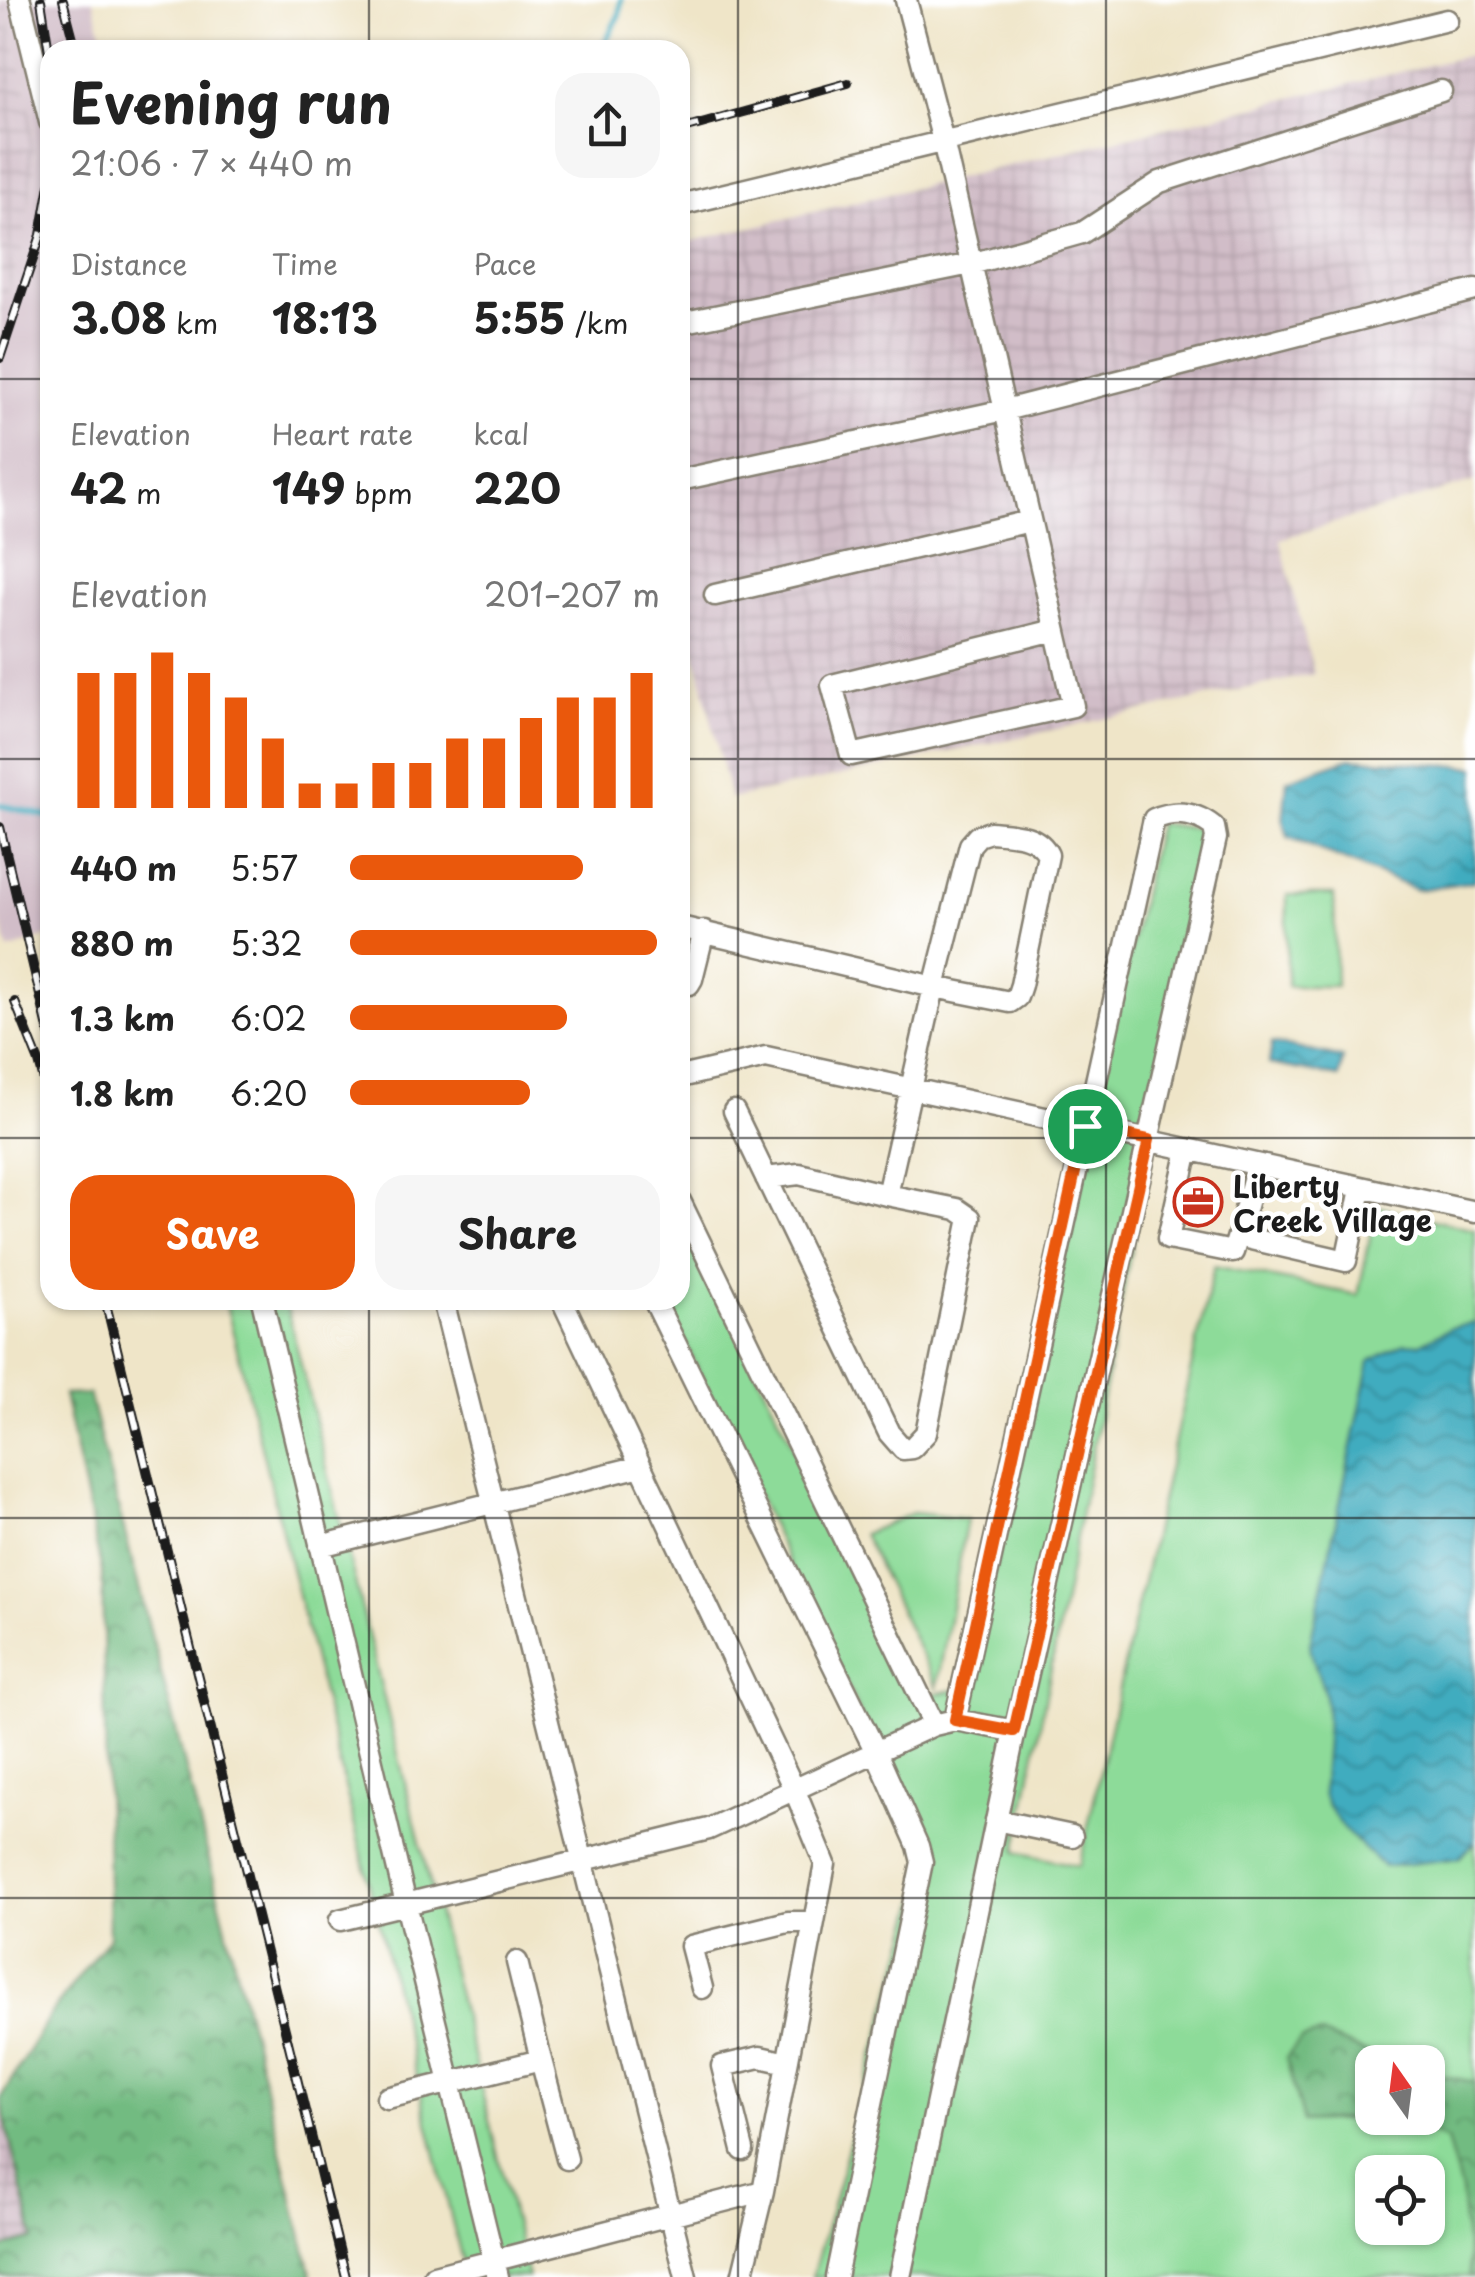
<!DOCTYPE html>
<html lang="en">
<head>
<meta charset="utf-8">
<style>
	:root { --surface:#fff; --page:#f6f6f6; --text:#222; --muted:#767676; --accent:#ea580c }
	body { margin:0; font-family:"Playpen Sans",sans-serif; background:var(--page); color:var(--text); height:100vh; display:flex; flex-direction:column; font-size:38px; white-space:nowrap }
	* { box-sizing:border-box; margin:0 }
	p { font-size:32px; color:var(--muted) }
	.icon { flex:none; width:55px; height:55px; fill:none; stroke:currentColor; stroke-width:2; stroke-linecap:round; stroke-linejoin:round }
	.map { position:relative; flex:1; overflow:hidden }
	.side { position:absolute; left:40px; top:40px; width:650px; height:1270px; display:flex; flex-direction:column; background:var(--surface); border-radius:30px; box-shadow:0 2px 8px #0004 }
	.side>* { flex:none }
	.needle { width:65px; rotate:346deg }
	.tools { position:absolute; left:1355px; top:2045px; display:grid; gap:20px }
	.tools a { display:grid; place-items:center; width:90px; height:90px; border-radius:20px; background:var(--surface); box-shadow:0 2px 8px #0004; font-size:50px }
	.pin { position:absolute; display:grid; place-items:center; width:85px; height:85px; color:#fff; margin:-42px; border:5px solid #fff; border-radius:50%; box-shadow:0 2px 10px #0007 }
	.round { display:grid; place-items:center; flex:none; width:105px; height:105px; border-radius:30px; background:var(--page) }
	.overview { display:flex; align-items:center; justify-content:space-between; height:170px; padding:0 30px }
	h1 { font-size:55px; font-weight:700; line-height:75px }
	.stats { display:grid; grid-template-columns:repeat(3,1fr); gap:15px; height:170px; padding:10px 30px }
	.stats div { display:grid; align-content:center }
	.stats b { font-size:42px; font-weight:700 }
	.stats small { font-size:28px; font-weight:400 }
	.stats p { font-size:28px }
	.chart { height:280px; padding:20px 30px }
	.chart p { display:flex; justify-content:space-between }
	.chart svg { width:100%; height:180px; margin-top:10px; stroke:var(--accent); stroke-width:6 }
	.primary-button { display:flex; gap:20px; margin-top:auto; padding:20px 30px }
	.primary-button a { flex:1; height:115px; border-radius:30px; background:var(--accent); color:#fff; font-size:40px; font-weight:700; line-height:115px; text-align:center }
	.primary-button a+a { background:var(--page); color:var(--text) }
	ul { padding:0 30px; list-style:none; font-size:32px }
	li { display:grid; grid-template-columns:160px 120px 1fr; align-items:center; height:75px }
	li i { height:25px; border-radius:12px; background:var(--accent) }
	.map>svg:first-child { display:block }
</style>
</head>
<body>
<div class="map">
<svg width="1475" height="2277" viewBox="0 0 1475 2277">
	<defs>
		<pattern id="industrial-grid" width="8" height="8" patternUnits="userSpaceOnUse" patternTransform="scale(2.5)"><rect width="8" height="8" fill="#d1bdc8"/><path d="M0 4h8M4 0v8" fill="none" stroke="#b3a2ab"/></pattern>
		<pattern id="forest-crowns" width="20" height="18" patternUnits="userSpaceOnUse" patternTransform="scale(2.5)"><rect width="20" height="18" fill="#72bb81"/><path d="M2 6a3 3 0 1 1 6 0M12 15a3 3 0 1 1 6 0" fill="none" stroke="#5d9769"/></pattern>
		<pattern id="water-waves" width="16" height="10" patternUnits="userSpaceOnUse" patternTransform="scale(2.5)"><rect width="16" height="10" fill="#40acbf"/><path d="M0 5q4-4 8 0t8 0" fill="none" stroke="#358b9a"/></pattern>
	</defs>
	<rect width="100%" height="100%" fill="#fff"/>
	<filter id="ink" filterUnits="userSpaceOnUse"><feTurbulence type="fractalNoise" baseFrequency=".01" numOctaves="2"/><feDisplacementMap in="SourceGraphic" scale="20" xChannelSelector="R" yChannelSelector="G"/><feConvolveMatrix kernelMatrix="1 2 1 2 8 2 1 2 1" color-interpolation-filters="sRGB"/></filter>
	<filter id="wash" filterUnits="userSpaceOnUse"><feTurbulence type="fractalNoise" baseFrequency=".0048" numOctaves="4" result="noise"/><feDisplacementMap in="SourceGraphic" scale="40" xChannelSelector="R" yChannelSelector="G"/><feGaussianBlur stdDeviation="2.25" result="paint"/><feColorMatrix in="noise" values="0 0 0 0 0 0 0 0 0 0 0 0 0 0 0 0 0 1.4 0 .05"/><feComposite in="paint" operator="in"/></filter>
	<g filter="url(#wash)">
		<rect width="100%" height="100%" fill="#efe5c8"/>
		<!-- industrial -->
		<path fill="url(#industrial-grid)" d="M 0,0 L 4,0 L 33,120 L 35,168 L 23,247 L 0,318 Z
			M 1475,54 L 1475,481 L 1280,539 L 1314,674 L 730,799 L 680,589 L 680,244 Z
			M 0,2105 L 34,2240 L 0,2248 Z"/>
		<!-- railway -->
		<path fill="#d1bdc8" d="M 4,0 L 93,0 L 106,50 L 50,50 L 50,935 L 9,950 L 0,919 L 0,318 L 23,247 L 35,168 L 33,120 Z"/>
		<!-- forest -->
		<path fill="url(#forest-crowns)" stroke="#476c4e" stroke-width="2.5" d="M 89,1394 L 205,1843 L 312,2277 L 0,2277 L 0,2248 L 34,2239 L 0,2099 L 51,2013 L 109,1937 L 102,1572 L 64,1395 Z
			M 1321,2034 L 1388,2062 L 1372,2062 L 1372,2117 L 1303,2122 L 1286,2058 L 1301,2039 Z
			M 1428,2073 L 1475,2082 L 1475,2277 L 1469,2277 L 1461,2191 L 1447,2140 L 1407,2118 L 1428,2118 Z"/>
		<!-- park -->
		<path fill="#8ddb99" stroke="#547c5a" stroke-width="2.5" fill-rule="evenodd" d="M 1158,823 L 1211,831 L 1016,1852 L 1079,1866 L 1214,1266 L 1358,1295 L 1377,1206 L 1475,1230 L 1475,2082 L 1428,2073 L 1428,2062 L 1388,2062 L 1321,2034 L 1301,2039 L 1286,2058 L 1303,2122 L 1407,2118 L 1447,2140 L 1461,2191 L 1469,2277 L 812,2277 L 929,1859 L 665,1300 L 680,1300 L 680,1215 L 916,1697 L 968,1688 ZM 1372,2172 L 1428,2172 L 1428,2228 L 1372,2228 Z
			M 1334,895 L 1336,986 L 1287,986 L 1287,895 Z
			M 225,1300 L 285,1300 L 528,2277 L 466,2277 Z
			M 913,1513 L 967,1519 L 937,1687 L 863,1534 Z"/>
		<!-- water -->
		<path fill="url(#water-waves)" stroke="#2e646e" stroke-width="2.5" d="M 1350,758 L 1475,767 L 1475,881 L 1417,890 L 1288,837 L 1283,821 L 1287,780 Z
			M 1272,1043 L 1343,1058 L 1339,1077 L 1269,1064 Z
			M 1475,1323 L 1475,1842 L 1459,1858 L 1384,1867 C 1366,1850 1323,1814 1323,1789 C 1323,1760 1329,1731 1326,1703 C 1324,1681 1312,1665 1310,1644 L 1370,1361 L 1405,1343 L 1420,1344 L 1450,1328 Z"/>
		<g fill="none" stroke-linecap="round" stroke-linejoin="round">
			<!-- stream -->
			<path stroke="#40acbf" stroke-width="6" d="M 601,50 L 619,15 L 621,0
				M 0,805 L 50,817"/>
		</g>
	</g>
	<g filter="url(#ink)">
		<g fill="none" stroke-linecap="round" stroke-linejoin="round">
			<!-- minor casing -->
			<g stroke="#868072" stroke-width="25">
				<path id="minor" d="M 20,0 L 50,122
					M 906,0 L 943,141 L 1073,706 L 851,755 L 832,685 L 1055,630
					M 680,205 L 1447,20
					M 685,322 L 971,264 L 1082,233 L 1160,182 L 1441,91
					M 680,480 L 1005,410 L 1475,290
					M 715,595 L 1030,521
					M 990,832 C 1011,834 1038,833 1048,855 L 1021,985 L 1017,997 L 1010,1002 L 934,987 L 970,845 L 978,836 Z
					M 680,927 L 934,987 L 887,1195 L 957,1209 L 970,1218 L 926,1433 L 912,1448 L 903,1449 L 889,1433 L 734,1111
					M 680,984 L 689,984 L 692,979 L 704,931
					M 680,1077 L 766,1057 L 1475,1212
					M 1188,1149 L 1168,1239 L 1233,1252 L 1238,1236 L 1346,1261 L 1361,1189
					M 766,1178 L 799,1174 L 887,1195
					M 680,1201 L 934,1725
					M 1238,1236 L 1257,1165
					M 262,1300 L 406,1904 L 709,1829 L 934,1725 L 955,1720 L 1015,1731 L 1216,838 L 1214,827 C 1195,812 1175,810 1154,819 L 955,1720
					M 443,1300 L 686,2277
					M 562,1300 L 795,1791 L 825,1864 L 763,2191
					M 654,1300 L 876,1752 L 918,1846 L 922,1862 L 836,2277
					M 320,1546 L 641,1466
					M 996,1820 L 1072,1836
					M 340,1920 L 406,1904 L 498,2277
					M 517,1962 L 541,2060
					M 702,1988 L 691,1946 L 788,1922 L 814,1922
					M 387,2098 L 541,2060 L 567,2159
					M 743,2150 L 722,2066 L 760,2057 L 787,2063
					M 434,2276 L 763,2191 L 742,2277
					M 900,2277 L 1015,1731"/>
			</g>
			<!-- minor -->
			<use href="#minor" stroke="#fff" stroke-width="20"/>
			<!-- rail casing -->
			<g stroke="#1c1c1c" stroke-width="10">
				<path id="rail" d="M 41,0 L 50,58
					M 63,0 L 76,50
					M 680,130 L 848,83
					M 0,358 L 41,235 L 50,185
					M 0,827 L 50,1037
					M 48,977 L 45,943 L 50,855
					M 15,1002 L 39,1062 L 50,1103
					M 105,1300 L 346,2277"/>
			</g>
			<!-- rail -->
			<use href="#rail" stroke="#fff" stroke-width="6" stroke-dasharray="19" stroke-linecap="butt"/>
		</g>
	</g>
	<g fill="none" stroke-linecap="round" stroke-linejoin="round" filter="url(#ink)">
		<!-- route casing -->
		<g stroke="#fff" stroke-width="20">
			<path id="route" d="M 1085,1126 L 1149,1140 L 1014,1731 L 955,1720 Z"/>
		</g>
		<!-- route -->
		<use href="#route" stroke="#ea580c" stroke-width="12"/>
	</g>
	<!-- grid -->
	<path fill="none" stroke="#1c1c1c" stroke-width="2.5" stroke-opacity="0.55" d="M 369,0 L 369,50M 738,0 L 738,2277M 1106,0 L 1106,2277M 0,379 L 50,379M 680,379 L 1475,379M 0,759 L 50,759M 680,759 L 1475,759M 0,1138 L 50,1138M 680,1138 L 1475,1138M 369,1300 L 369,2277M 0,1518 L 1475,1518M 0,1898 L 1475,1898"/>
	<!-- icons -->
	<defs>
		<g id="office-ring" transform="scale(2.5)"><circle r="9.5" fill="#fff" stroke="#c8321e" stroke-width="1.5"/><path d="M-6-3h4V-5.5h4V-3h4V5H-6ZM-1-4.5V-3h2v-1.5ZM-6 0V1H6V0Z" fill="#c8321e"/></g>
	</defs>
	<g fill-rule="evenodd">
		<use href="#office-ring" x="1198" y="1202"/>
	</g>
	<g text-anchor="middle" dominant-baseline="central" stroke-width="9" stroke-linejoin="round" paint-order="stroke">
		<!-- poi labels -->
		<g font-size="30" font-weight="bold" fill="#1c1c1c" stroke="#fff" text-anchor="start">
			<text x="1233" y="1185">Liberty<tspan x="1233" dy="34">Creek Village</tspan></text>
		</g>
	</g>
</svg>
<div class="tools">
<a><svg class="needle" viewBox="-14 -14 28 28"><path d="M0-13l5 13h-10z" fill="#e53935"/><path d="M0 13l5-13h-10z" fill="#767676"/></svg></a>
<a><svg class="icon" aria-label="locate" viewBox="0 0 24 24"><circle cx="12" cy="12" r="6"/><path d="M12 2v4M12 18v4M2 12h4M18 12h4"/></svg></a>
</div>
<div class="pin" style="left:1085px;top:1126px;background:#1e9e55"><svg class="icon" aria-label="arrive" viewBox="0 0 24 24"><path d="M6 21V4h12l-3 4 3 4H6"/></svg></div>
<section class="side">
<div class="overview"><div><h1>Evening run</h1><p>21:06 · 7 × 440 m</p></div><a class="round"><svg class="icon" aria-label="share" viewBox="0 0 24 24"><path d="M12 15V3M7 8l5-5 5 5M5 13v7h14v-7"/></svg></a></div>
<div class="stats">
<div><p>Distance</p><b>3.08<small> km</small></b></div>
<div><p>Time</p><b>18:13</b></div>
<div><p>Pace</p><b>5:55<small> /km</small></b></div>
</div>
<div class="stats">
<div><p>Elevation</p><b>42<small> m</small></b></div>
<div><p>Heart rate</p><b>149<small> bpm</small></b></div>
<div><p>kcal</p><b>220</b></div>
</div>
<div class="chart"><p><span>Elevation</span>201–207 m</p>
<svg viewBox="0 0 160 44" preserveAspectRatio="none"><path d="M5 44V11M15 44V11M25 44V6M35 44V11M45 44V17M55 44V27M65 44V38M75 44V38M85 44V33M95 44V33M105 44V27M115 44V27M125 44V22M135 44V17M145 44V17M155 44V11"/></svg>
</div>
<ul>
<li><b>440 m</b>5:57<i style="width:75%"></i></li>
<li><b>880 m</b>5:32<i style="width:99%"></i></li>
<li><b>1.3 km</b>6:02<i style="width:70%"></i></li>
<li><b>1.8 km</b>6:20<i style="width:58%"></i></li>
</ul>
<div class="primary-button"><a>Save</a><a>Share</a></div>
</section>
</div>
</body>
</html>
